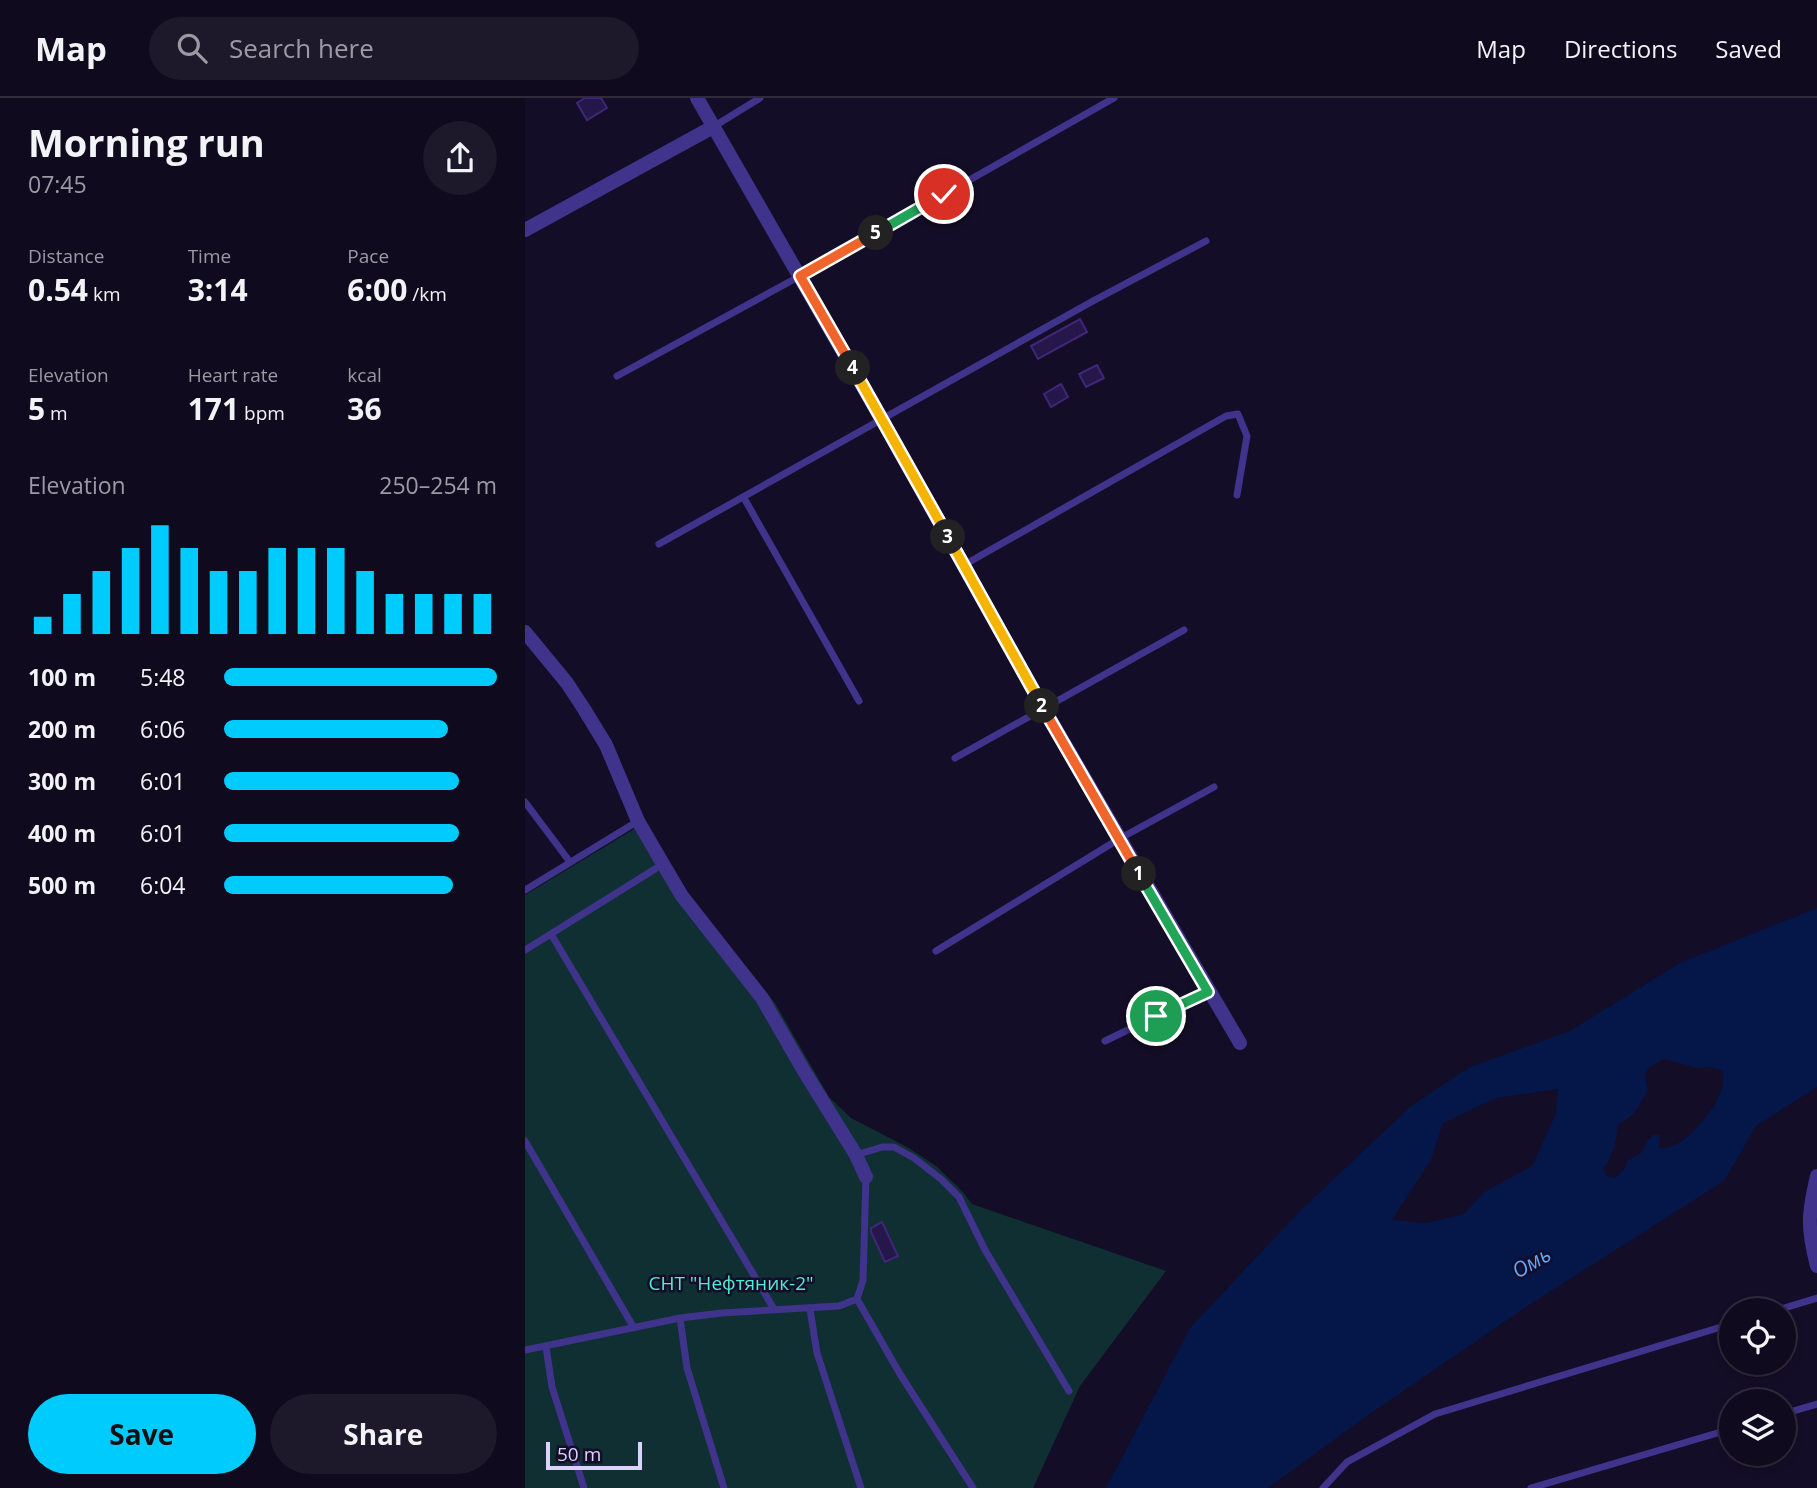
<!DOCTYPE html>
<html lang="en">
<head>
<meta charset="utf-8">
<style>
	:root { --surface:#0f0a1d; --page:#1d182a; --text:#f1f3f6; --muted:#9b9aa4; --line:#2f2b3b; --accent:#00cbfd }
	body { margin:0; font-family:"Open Sans",sans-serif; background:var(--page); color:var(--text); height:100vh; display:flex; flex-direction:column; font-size:26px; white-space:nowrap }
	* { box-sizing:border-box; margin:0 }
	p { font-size:23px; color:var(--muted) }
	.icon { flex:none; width:38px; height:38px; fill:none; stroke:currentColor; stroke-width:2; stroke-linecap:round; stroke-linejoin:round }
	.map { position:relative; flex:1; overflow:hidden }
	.details { display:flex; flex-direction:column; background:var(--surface); width:525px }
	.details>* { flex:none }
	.fabs { position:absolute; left:1194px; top:1200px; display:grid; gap:14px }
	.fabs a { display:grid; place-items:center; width:77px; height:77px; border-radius:50%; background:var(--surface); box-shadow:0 4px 10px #0003,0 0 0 2px var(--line); font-size:35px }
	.scale { position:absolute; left:21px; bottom:18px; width:96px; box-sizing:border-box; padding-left:7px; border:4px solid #dcd2ff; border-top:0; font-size:19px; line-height:24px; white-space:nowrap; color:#dcd2ff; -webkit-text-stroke:5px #140d27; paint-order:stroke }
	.pin { position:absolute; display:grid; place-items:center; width:60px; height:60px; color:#fff; margin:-30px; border:4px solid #fff; border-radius:50%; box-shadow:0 2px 7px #0007 }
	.km { position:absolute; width:35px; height:35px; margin:-18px; border-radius:50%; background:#222; color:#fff; font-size:19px; line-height:35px; text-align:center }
	.round { display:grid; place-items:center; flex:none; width:74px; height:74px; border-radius:37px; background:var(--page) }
	.headline { display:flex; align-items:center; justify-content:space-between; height:119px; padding:0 28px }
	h1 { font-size:38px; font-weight:700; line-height:52px }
	.stats { display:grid; grid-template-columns:repeat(3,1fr); gap:10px; height:119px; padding:7px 28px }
	.stats div { display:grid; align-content:center }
	.stats b { font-size:30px; font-weight:700 }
	.stats small { font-size:19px; font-weight:400 }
	.stats p { font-size:19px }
	.chart { height:196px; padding:14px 28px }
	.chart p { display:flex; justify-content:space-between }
	.chart svg { width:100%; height:126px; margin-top:7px; stroke:var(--accent); stroke-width:6 }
	.cta { display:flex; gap:14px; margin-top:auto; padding:14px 28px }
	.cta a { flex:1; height:80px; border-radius:42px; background:var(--accent); color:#111; font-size:28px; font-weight:700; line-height:80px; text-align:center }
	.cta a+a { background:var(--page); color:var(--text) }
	ul { padding:0 28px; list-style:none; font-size:23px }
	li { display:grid; grid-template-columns:112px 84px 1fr; align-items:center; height:52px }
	li i { height:18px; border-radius:9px; background:var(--accent) }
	header { display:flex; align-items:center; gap:42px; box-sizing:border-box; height:98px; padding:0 35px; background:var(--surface); border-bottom:2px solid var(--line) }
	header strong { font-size:33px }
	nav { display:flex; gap:38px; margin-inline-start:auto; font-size:24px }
	.search { width:490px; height:63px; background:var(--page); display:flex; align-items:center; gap:18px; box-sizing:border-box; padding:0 24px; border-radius:38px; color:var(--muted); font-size:26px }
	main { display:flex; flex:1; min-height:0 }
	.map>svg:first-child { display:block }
</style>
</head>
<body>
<header>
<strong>Map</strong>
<div class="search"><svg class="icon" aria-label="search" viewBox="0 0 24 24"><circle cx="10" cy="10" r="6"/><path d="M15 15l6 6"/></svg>Search here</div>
<nav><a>Map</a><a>Directions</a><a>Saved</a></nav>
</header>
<main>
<section class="details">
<div class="headline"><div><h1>Morning run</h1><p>07:45</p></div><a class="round"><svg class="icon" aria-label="share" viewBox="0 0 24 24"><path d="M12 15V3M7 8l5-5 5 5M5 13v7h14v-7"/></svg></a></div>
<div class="stats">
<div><p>Distance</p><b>0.54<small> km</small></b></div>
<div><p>Time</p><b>3:14</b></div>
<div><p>Pace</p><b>6:00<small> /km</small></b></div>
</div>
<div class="stats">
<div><p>Elevation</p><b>5<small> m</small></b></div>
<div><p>Heart rate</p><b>171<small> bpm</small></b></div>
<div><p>kcal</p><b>36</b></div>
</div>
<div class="chart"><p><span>Elevation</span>250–254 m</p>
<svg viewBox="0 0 160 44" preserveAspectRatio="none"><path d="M5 44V38M15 44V30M25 44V22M35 44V14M45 44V6M55 44V14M65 44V22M75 44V22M85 44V14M95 44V14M105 44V14M115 44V22M125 44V30M135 44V30M145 44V30M155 44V30"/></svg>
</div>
<ul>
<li><b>100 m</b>5:48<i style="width:100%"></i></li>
<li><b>200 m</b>6:06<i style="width:82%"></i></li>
<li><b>300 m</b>6:01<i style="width:86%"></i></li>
<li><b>400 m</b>6:01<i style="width:86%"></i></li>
<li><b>500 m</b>6:04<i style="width:84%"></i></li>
</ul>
<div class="cta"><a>Save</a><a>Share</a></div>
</section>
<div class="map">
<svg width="1292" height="1390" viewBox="0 0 1292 1390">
	<rect width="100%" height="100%" fill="#140d27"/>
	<!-- green -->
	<path fill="#0f2f32" d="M 119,725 L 162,796 L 250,905 L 304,999 L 326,1020 L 384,1050 L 411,1068 L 437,1093 L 447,1106 L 641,1173 L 555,1288 L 508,1390 L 0,1390 L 0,797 Z"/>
	<!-- water -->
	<path fill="#051648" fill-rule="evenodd" d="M 1292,810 L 1292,989 L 1231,1028 L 1199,1083 L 1004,1207 L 839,1320 L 743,1390 L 581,1390 L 665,1230 L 776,1112 L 885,1009 L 945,969 L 1045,933 L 1155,865 ZM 1139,961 L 1172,970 L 1186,969 L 1198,973 C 1198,979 1199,985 1197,990 C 1191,1011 1158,1054 1134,1050 L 1135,1037 L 1128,1037 L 1123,1042 L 1116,1055 L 1102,1063 C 1101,1072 1096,1075 1089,1080 L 1082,1078 L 1078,1071 C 1089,1057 1091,1044 1093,1027 L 1109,1016 L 1123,992 L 1120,978 L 1122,971 ZM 1033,991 L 1031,1016 L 1007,1068 L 959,1094 L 939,1116 L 901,1125 L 867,1122 L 906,1062 L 918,1025 L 971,1000 Z"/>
	<!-- building -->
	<path fill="#26174a" stroke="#3f2678" stroke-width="2" d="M 60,0 L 76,0 L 82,10 L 62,22 L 52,5 Z
		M 555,221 L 562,234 L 513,261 L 506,248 Z
		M 572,267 L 579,280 L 561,289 L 554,276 Z
		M 536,286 L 543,299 L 526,309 L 519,296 Z
		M 357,1124 L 373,1158 L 360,1164 L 346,1134 L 346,1130 Z"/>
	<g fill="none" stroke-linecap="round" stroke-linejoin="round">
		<!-- service -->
		<path stroke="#3f338b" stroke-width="7" d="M 188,29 L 235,0
			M 92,278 L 275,178 L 589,0
			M 219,400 L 334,603
			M 134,446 L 568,203 L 681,143
			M 439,467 L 701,318 L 713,316 L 722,338 L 712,397
			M 430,660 L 659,532
			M 0,704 L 45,764
			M 0,792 L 113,723
			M 26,836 L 249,1211
			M 0,852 L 138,766
			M 411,853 L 594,741 L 689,689
			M 580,943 L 683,893
			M 0,1043 L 109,1230
			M 331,1057 L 357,1049 L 369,1049 L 389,1060 L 416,1081 L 434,1099 L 460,1152 L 544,1293
			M 332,1201 L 375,1276 L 448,1390
			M 285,1211 L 292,1255 L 336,1390
			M 1249,1213 L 1292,1200
			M 155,1220 L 162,1270 L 199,1390
			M 21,1249 L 27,1289 L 59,1390
			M 0,1252 L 155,1220 L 197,1215 L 314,1208 L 332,1201 L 338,1182 L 341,1079
			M 1258,1316 L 1292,1306
			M 798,1390 L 822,1364 L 910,1316 L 1206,1226
			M 1006,1390 L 1206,1331"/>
		<!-- minor -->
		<path stroke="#3f338b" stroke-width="14" d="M 172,0 L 357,322 L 519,611 L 715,945
			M 0,132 L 188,29
			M 0,534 L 42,585 L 59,611 L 81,647 L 113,723 L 138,766 L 157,798 L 237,900 L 279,973 L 331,1057 L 341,1079
			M 1292,1078 C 1283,1116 1282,1129 1292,1168"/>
	</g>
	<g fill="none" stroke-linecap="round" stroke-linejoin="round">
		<!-- split-1 casing -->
		<g stroke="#fff" stroke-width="14">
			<path id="split-1" d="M 614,776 L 683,894 L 631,918"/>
		</g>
		<!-- split-2 casing -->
		<g stroke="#fff" stroke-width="14">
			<path id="split-2" d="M 517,608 L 614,776"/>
		</g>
		<!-- split-3 casing -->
		<g stroke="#fff" stroke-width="14">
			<path id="split-3" d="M 423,439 L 517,608"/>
		</g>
		<!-- split-4 casing -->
		<g stroke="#fff" stroke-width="14">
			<path id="split-4" d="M 328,270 L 423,439"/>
		</g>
		<!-- split-5 casing -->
		<g stroke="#fff" stroke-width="14">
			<path id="split-5" d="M 328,270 L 275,178 L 351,135"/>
		</g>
		<!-- split-6 casing -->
		<g stroke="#fff" stroke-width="14">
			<path id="split-6" d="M 351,135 L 419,96"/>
		</g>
		<!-- split-1 -->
		<use href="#split-1" stroke="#22a559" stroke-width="9"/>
		<!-- split-2 -->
		<use href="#split-2" stroke="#f0652b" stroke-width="9"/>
		<!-- split-3 -->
		<use href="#split-3" stroke="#f5b400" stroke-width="9"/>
		<!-- split-4 -->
		<use href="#split-4" stroke="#f5b400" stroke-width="9"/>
		<!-- split-5 -->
		<use href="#split-5" stroke="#f0652b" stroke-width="9"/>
		<!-- split-6 -->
		<use href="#split-6" stroke="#22a559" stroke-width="9"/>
	</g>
	<g text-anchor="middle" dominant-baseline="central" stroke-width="5" stroke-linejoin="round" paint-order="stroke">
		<!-- park labels -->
		<g font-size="19" fill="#52ecd4" stroke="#140d27">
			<text x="206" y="1185">СНТ "Нефтяник-2"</text>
		</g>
		<!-- water labels -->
		<g font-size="21" font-style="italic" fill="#60a6ff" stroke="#140d27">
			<text transform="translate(1006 1164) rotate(-30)">Омь</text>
		</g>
	</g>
</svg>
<div class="fabs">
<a><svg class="icon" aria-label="locate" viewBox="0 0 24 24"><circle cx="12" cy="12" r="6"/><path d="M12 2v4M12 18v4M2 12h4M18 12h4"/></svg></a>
<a><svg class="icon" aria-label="layers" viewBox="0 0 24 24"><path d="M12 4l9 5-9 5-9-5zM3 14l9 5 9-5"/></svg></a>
</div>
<div class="scale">50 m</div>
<div class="pin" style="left:631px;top:918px;background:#1e9e55"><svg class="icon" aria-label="arrive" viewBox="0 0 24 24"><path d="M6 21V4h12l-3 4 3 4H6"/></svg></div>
<div class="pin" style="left:419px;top:96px;background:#d93025"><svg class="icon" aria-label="check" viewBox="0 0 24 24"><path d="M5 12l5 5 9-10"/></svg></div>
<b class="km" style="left:614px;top:776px">1</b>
<b class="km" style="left:517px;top:608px">2</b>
<b class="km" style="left:423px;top:439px">3</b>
<b class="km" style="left:328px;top:270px">4</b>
<b class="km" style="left:351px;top:135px">5</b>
</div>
</main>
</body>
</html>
